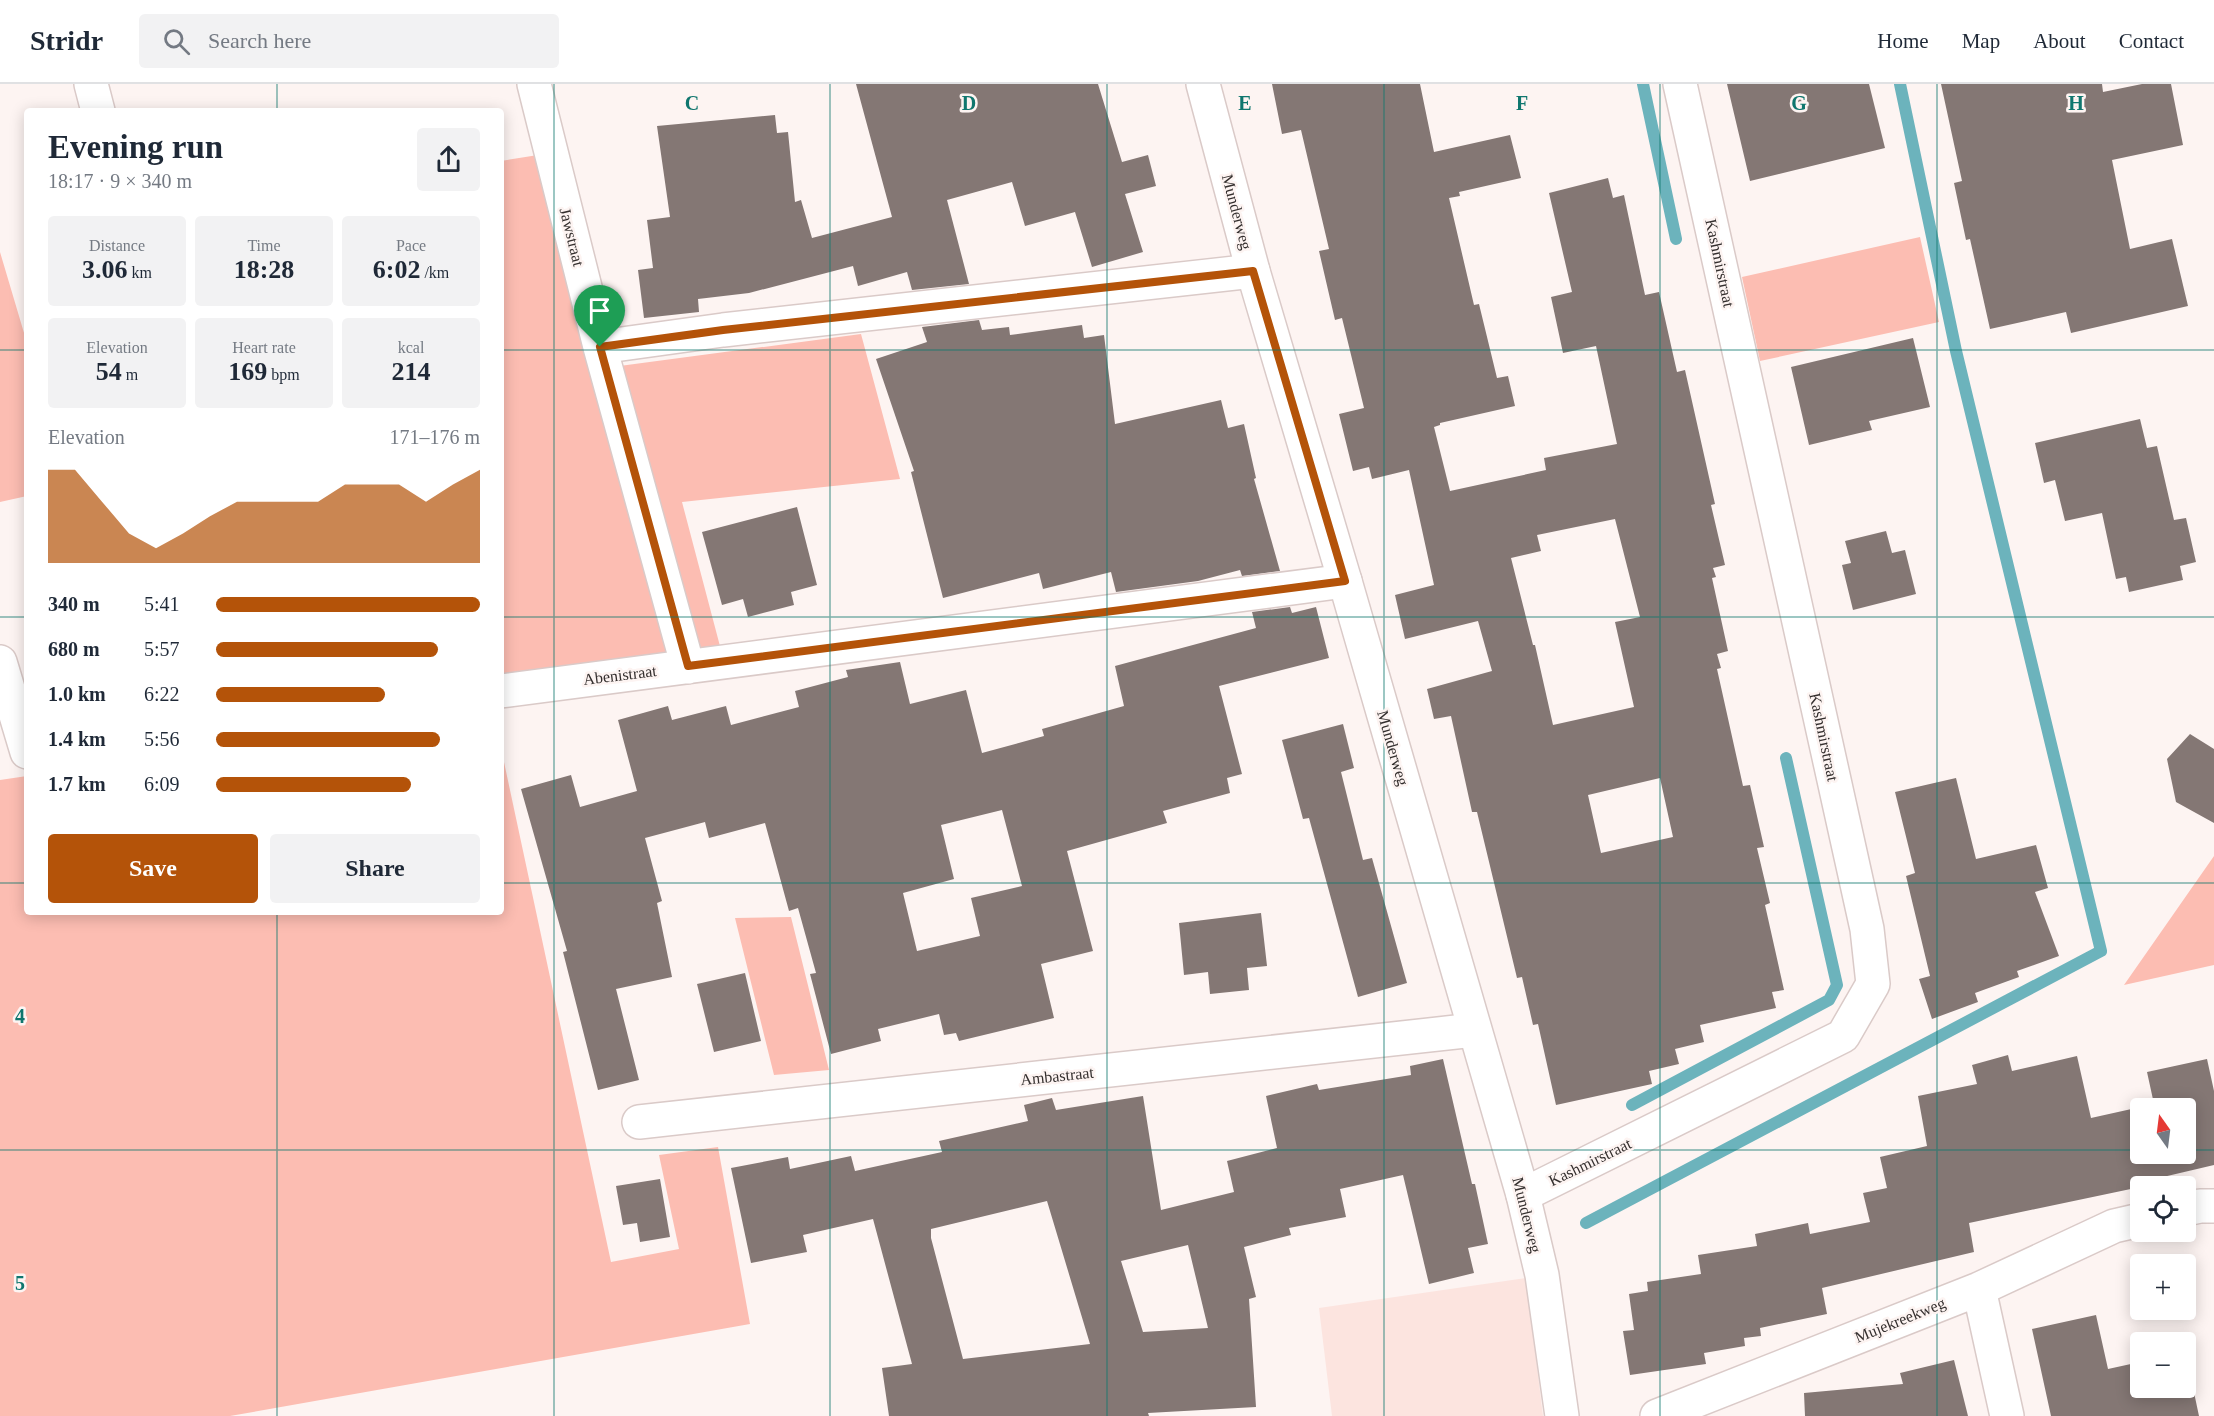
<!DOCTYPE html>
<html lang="en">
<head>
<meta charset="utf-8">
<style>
	:root { --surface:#fff; --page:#f2f2f3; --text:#1f2937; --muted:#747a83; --line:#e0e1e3; --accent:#b45309 }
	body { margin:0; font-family:Georgia,serif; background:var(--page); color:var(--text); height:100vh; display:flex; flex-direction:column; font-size:22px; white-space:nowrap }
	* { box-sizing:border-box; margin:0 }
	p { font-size:20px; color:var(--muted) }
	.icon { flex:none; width:33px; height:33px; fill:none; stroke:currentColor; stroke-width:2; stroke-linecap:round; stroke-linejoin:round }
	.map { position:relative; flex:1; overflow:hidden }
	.side { position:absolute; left:24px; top:24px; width:480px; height:807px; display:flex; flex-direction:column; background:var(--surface); border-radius:6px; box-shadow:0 3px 15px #0003 }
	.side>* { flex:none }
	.needle { width:39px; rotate:346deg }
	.buttons { position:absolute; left:2130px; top:1014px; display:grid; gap:12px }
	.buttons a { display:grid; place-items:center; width:66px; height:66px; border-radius:6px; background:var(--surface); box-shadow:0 3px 15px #0003; font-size:30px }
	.pin { position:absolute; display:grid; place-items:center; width:51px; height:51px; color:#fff; margin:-62px -26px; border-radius:50% 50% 50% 0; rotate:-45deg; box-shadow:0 0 6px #0007 }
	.pin .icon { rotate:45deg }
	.round { display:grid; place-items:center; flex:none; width:63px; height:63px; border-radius:6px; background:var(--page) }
	.headline { display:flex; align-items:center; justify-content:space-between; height:102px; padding:0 24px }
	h1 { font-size:33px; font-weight:800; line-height:45px }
	.stats { display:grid; grid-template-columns:repeat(3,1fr); gap:9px; height:102px; padding:6px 24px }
	.stats div { display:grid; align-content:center; border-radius:6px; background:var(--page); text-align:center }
	.stats b { font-size:26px; font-weight:800 }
	.stats small { font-size:16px; font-weight:400 }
	.stats p { font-size:16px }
	.chart { height:168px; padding:12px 24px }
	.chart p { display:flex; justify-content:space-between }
	.chart svg { width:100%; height:108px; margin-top:6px; fill:var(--accent); opacity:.7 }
	.button { display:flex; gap:12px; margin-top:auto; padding:12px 24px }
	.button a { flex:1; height:69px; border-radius:6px; background:var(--accent); color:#fff; font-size:24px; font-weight:800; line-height:69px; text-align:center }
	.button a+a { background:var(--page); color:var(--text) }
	ul { padding:0 24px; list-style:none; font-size:20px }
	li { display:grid; grid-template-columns:96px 72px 1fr; align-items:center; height:45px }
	li i { height:15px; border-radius:8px; background:var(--accent) }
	header { display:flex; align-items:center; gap:36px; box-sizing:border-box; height:84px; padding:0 30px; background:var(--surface); border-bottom:2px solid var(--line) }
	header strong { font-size:28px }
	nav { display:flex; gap:33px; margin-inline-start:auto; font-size:21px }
	.search { width:420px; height:54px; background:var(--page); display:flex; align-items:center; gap:15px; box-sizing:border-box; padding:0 21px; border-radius:6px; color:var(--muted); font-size:22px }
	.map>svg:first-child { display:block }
</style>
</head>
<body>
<header>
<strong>Stridr</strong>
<div class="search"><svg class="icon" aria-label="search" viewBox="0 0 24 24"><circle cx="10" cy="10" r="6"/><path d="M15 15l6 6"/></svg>Search here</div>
<nav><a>Home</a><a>Map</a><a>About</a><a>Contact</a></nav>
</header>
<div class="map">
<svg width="2214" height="1332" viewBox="0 0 2214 1332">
	<rect width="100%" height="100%" fill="#fdf4f2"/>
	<!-- built -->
	<path fill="#fce4df" d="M 1526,1194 L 1543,1332 L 1332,1332 L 1319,1224 Z"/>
	<!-- green -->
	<path fill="#fcbdb2" d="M 538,71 L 597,285 L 861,250 L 900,395 L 682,418 L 721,566 L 501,596 L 501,77 Z
		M 1920,153 L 1939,238 L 1760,277 L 1742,193 Z
		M 0,168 L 27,259 L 27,412 L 0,418 Z
		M 501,664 L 611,1178 L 679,1165 L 659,1071 L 718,1063 L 750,1240 L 230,1332 L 0,1332 L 0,696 L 27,692 L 27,828 L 501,828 Z
		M 2214,772 L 2214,881 L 2124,901 Z
		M 791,833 L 829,986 L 774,991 L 735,834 Z"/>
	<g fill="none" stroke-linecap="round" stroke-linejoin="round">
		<!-- stream -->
		<path stroke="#6cb3bc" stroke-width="12" d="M 1643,0 L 1676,155
			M 1632,1021 L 1829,916 L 1837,901 L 1786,674
			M 1586,1139 L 2101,867 L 1956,267 L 1900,0"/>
	</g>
	<!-- building -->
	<path fill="#847774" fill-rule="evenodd" d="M 856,0 L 1098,0 L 1122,78 L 1148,71 L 1156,102 L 1125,110 L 1143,168 L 1092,183 L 1075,128 L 1025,142 L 1012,98 L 947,116 L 969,200 L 912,206 L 907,188 L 858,202 L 853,182 L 749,209 L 698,215 L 699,228 L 644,234 L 638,186 L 653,184 L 647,136 L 670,133 L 657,42 L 775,31 L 777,49 L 788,48 L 795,118 L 801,116 L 812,154 L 892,133 Z
		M 1272,0 L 1420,0 L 1434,68 L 1510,51 L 1521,94 L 1459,108 L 1460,112 L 1449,114 L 1474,221 L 1479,220 L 1497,294 L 1508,292 L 1515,322 L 1440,339 L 1440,341 L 1434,343 L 1450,407 L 1546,386 L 1544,374 L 1617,360 L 1596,262 L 1563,269 L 1551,213 L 1572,208 L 1549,109 L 1608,94 L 1613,114 L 1624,111 L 1645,211 L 1659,208 L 1677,288 L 1685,286 L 1715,420 L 1711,421 L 1725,481 L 1713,484 L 1716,493 L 1712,494 L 1728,567 L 1717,570 L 1721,584 L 1717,585 L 1743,702 L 1750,701 L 1764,763 L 1757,764 L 1770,819 L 1765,821 L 1784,906 L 1772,908 L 1776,924 L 1700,941 L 1704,958 L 1675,965 L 1679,980 L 1649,987 L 1652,1000 L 1556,1021 L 1538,940 L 1533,941 L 1522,893 L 1517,894 L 1477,728 L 1472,728 L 1451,632 L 1434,635 L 1427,605 L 1492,587 L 1478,537 L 1405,555 L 1395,511 L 1434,501 L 1409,386 L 1372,395 L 1369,383 L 1353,387 L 1339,330 L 1364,324 L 1342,234 L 1335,236 L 1319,167 L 1329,165 L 1301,46 L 1282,50 ZM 1615,435 L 1640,533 L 1615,538 L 1634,623 L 1553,641 L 1535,561 L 1533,561 L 1511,474 L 1541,467 L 1537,451 ZM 1660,694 L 1673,753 L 1601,769 L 1588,711 Z
		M 1727,0 L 1869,0 L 1885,64 L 1750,97 Z
		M 1941,0 L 2102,0 L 2103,8 L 2142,0 L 2171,0 L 2183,61 L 2112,76 L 2130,165 L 2172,155 L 2188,222 L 2071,249 L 2066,228 L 1990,245 L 1970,155 L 1966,156 L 1954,99 L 1962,97 Z
		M 979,236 L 982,246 L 1009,243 L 1010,251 L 1082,241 L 1084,254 L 1104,251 L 1115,340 L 1221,316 L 1228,344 L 1244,340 L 1256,394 L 1254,395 L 1280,487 L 1242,492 L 1240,486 L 1198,497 L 1116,508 L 1111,488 L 1043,505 L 1039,489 L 943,514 L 911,388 L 914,387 L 876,275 L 927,258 L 922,243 Z
		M 1913,254 L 1930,323 L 1869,337 L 1872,346 L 1809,361 L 1791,283 Z
		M 2140,335 L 2147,364 L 2157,362 L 2174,436 L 2186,434 L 2196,478 L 2180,482 L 2183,496 L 2129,508 L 2126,493 L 2116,495 L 2102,429 L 2065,437 L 2055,396 L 2044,399 L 2035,359 Z
		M 797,423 L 817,501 L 791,508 L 794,521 L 748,533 L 743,515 L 722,521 L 702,448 Z
		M 1886,447 L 1892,469 L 1905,466 L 1916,510 L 1853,526 L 1842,481 L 1851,479 L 1845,457 Z
		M 1290,523 L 1292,529 L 1316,523 L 1329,574 L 1219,602 L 1242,690 L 1227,694 L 1230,709 L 1163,727 L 1167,739 L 1067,767 L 1093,867 L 1041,880 L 1054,934 L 959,957 L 956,949 L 944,951 L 939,930 L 878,945 L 881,957 L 831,970 L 810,890 L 816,889 L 798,824 L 789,827 L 765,739 L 709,754 L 705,738 L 645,754 L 662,817 L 657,819 L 672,893 L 616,905 L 639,996 L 598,1006 L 563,868 L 567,867 L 521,705 L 571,691 L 580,723 L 637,707 L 618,636 L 668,622 L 672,636 L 726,622 L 731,641 L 799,623 L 795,607 L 848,593 L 846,586 L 900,578 L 910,620 L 966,606 L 982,669 L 1044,652 L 1042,645 L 1124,622 L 1115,582 L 1256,544 L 1252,528 ZM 1002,726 L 1022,802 L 971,814 L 980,852 L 917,867 L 903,809 L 954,795 L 941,741 Z
		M 1343,640 L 1354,684 L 1341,688 L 1363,776 L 1372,774 L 1407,899 L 1358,913 L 1309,734 L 1303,735 L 1282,656 Z
		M 2190,650 L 2214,665 L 2214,739 L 2176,718 L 2167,675 Z
		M 1956,694 L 1976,775 L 2036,761 L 2048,804 L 2035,808 L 2059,872 L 2017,887 L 2019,893 L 1975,909 L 1978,918 L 1932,935 L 1919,895 L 1930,892 L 1906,792 L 1915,789 L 1895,708 Z
		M 1261,829 L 1267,882 L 1247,884 L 1249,906 L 1210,910 L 1208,888 L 1184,891 L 1179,839 Z
		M 745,889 L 761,957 L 714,968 L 697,900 Z
		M 2008,971 L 2012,987 L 2077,972 L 2091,1034 L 2154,1020 L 2147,988 L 2207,975 L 2214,1007 L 2214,1081 L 2163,1093 L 2164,1098 L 1969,1139 L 1974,1168 L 1822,1204 L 1827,1230 L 1760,1244 L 1761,1252 L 1744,1254 L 1745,1262 L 1704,1269 L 1706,1280 L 1630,1291 L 1623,1247 L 1634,1246 L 1629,1210 L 1648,1207 L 1647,1198 L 1701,1190 L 1698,1171 L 1757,1162 L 1755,1150 L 1808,1139 L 1810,1150 L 1870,1138 L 1863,1109 L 1887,1104 L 1880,1073 L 1927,1062 L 1918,1012 L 1977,1000 L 1972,981 ZM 2140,1024 L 2186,1024 L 2186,1070 L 2140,1070 Z
		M 1443,975 L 1472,1100 L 1475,1100 L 1488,1160 L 1468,1164 L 1474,1189 L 1429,1200 L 1403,1091 L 1340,1105 L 1346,1133 L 1289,1144 L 1291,1151 L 1244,1163 L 1256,1213 L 1249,1215 L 1256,1323 L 1148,1329 L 1149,1332 L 889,1332 L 882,1284 L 912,1280 L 873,1135 L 803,1151 L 807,1168 L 751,1179 L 731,1084 L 788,1073 L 790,1085 L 851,1072 L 855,1087 L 942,1068 L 939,1057 L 1028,1037 L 1024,1021 L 1052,1014 L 1056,1026 L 1143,1012 L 1161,1126 L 1234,1108 L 1227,1077 L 1277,1064 L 1266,1012 L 1317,1000 L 1319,1006 L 1411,991 L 1410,982 ZM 1047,1117 L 1090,1260 L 963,1275 L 931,1154 L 931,1145 ZM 1188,1161 L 1208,1244 L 1143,1248 L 1121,1177 Z
		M 660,1095 L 670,1153 L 640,1158 L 637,1139 L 623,1141 L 616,1102 Z
		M 2096,1231 L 2108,1285 L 2140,1278 L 2140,1304 L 2186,1304 L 2186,1271 L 2199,1332 L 2051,1332 L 2032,1245 Z
		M 1954,1276 L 1968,1332 L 1805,1332 L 1804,1309 L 1903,1300 L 1900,1289 Z"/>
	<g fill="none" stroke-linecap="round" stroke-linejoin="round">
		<!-- minor casing -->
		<g stroke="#dacac8" stroke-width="36">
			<path id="minor" d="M 91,0 L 98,27
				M 534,0 L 600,263 L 688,583
				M 600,263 L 723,246 L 1253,187
				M 0,578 L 27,668
				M 501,607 L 1345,497
				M 639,1038 L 1474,946
				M 1523,1111 L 1843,952 L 1873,900 L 1867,845 L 1680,0
				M 2186,1125 L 2200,1122 L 2214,1122
				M 1979,1205 L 2007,1332
				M 1657,1332 L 1979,1205 L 2114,1142 L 2140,1136"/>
		</g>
		<!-- tertiary casing -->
		<g stroke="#dacac8" stroke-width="36">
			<path id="tertiary" d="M 1203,0 L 1253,187 L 1345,497 L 1523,1111 L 1542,1191 L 1562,1332"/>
		</g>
		<!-- minor -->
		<use href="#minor" stroke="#fff" stroke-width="33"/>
		<!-- tertiary -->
		<use href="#tertiary" stroke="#fff" stroke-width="33"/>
	</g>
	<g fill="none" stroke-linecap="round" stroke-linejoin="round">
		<!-- route casing -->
		<g stroke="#fff" stroke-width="12">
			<path id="route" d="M 1253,187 L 1345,497 L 688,582 L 600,263 L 723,246 Z"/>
		</g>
		<!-- route -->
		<use href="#route" stroke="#b45309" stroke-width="8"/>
	</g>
	<!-- grid -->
	<path fill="none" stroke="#0f766e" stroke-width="1.5" stroke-opacity="0.55" d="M 277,0 L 277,27M 554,0 L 554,1332M 830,0 L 830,1332M 1107,0 L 1107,1332M 1384,0 L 1384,1332M 1660,0 L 1660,1332M 1937,0 L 1937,1332M 0,266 L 27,266M 501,266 L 2214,266M 0,533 L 27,533M 501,533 L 2214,533M 0,799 L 27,799M 501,799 L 2214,799M 277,828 L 277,1332M 0,1066 L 2140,1066M 2186,1066 L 2214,1066"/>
	<g text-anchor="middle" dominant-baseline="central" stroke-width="5" stroke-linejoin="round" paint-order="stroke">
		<!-- street labels -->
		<g font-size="16" fill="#342f2e" stroke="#fdf4f2">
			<text transform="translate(1237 128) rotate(75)">Munderweg</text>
			<text transform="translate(572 153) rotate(76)">Jawstraat</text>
			<text transform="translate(1720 179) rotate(78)">Kashmirstraat</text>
			<text transform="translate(620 591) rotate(-7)">Abenistraat</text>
			<text transform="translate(1824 653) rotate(78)">Kashmirstraat</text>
			<text transform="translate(1393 664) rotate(74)">Munderweg</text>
			<text transform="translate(1057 992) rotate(-6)">Ambastraat</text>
			<text transform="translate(1590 1078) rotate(-26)">Kashmirstraat</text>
			<text transform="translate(1527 1131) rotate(76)">Munderweg</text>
			<text transform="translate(1900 1236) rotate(-22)">Mujekreekweg</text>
		</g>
	</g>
	<g font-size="20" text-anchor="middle" font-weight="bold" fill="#0f766e" stroke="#fdf4f2" stroke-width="5" stroke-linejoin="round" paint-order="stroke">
		<text x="692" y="26">C</text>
		<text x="969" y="26">D</text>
		<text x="1245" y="26">E</text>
		<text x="1522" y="26">F</text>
		<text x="1799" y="26">G</text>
		<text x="2076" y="26">H</text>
		<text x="20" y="939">4</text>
		<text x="20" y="1206">5</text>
	</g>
</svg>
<div class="buttons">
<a><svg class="needle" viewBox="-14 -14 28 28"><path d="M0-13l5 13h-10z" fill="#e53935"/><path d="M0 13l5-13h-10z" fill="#747a83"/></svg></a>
<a><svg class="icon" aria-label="locate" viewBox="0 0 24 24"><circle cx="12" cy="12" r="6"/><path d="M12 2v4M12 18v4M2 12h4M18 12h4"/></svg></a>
<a>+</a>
<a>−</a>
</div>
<div class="pin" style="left:600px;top:263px;background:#1e9e55"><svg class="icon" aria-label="arrive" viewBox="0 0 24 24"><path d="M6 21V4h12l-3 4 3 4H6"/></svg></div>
<section class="side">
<div class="headline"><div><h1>Evening run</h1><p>18:17 · 9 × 340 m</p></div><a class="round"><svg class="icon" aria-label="share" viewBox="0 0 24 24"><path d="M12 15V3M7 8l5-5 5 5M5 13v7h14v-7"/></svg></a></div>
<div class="stats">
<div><p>Distance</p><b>3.06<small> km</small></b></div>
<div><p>Time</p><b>18:28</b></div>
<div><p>Pace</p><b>6:02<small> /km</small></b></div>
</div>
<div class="stats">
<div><p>Elevation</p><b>54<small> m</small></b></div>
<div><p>Heart rate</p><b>169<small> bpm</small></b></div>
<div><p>kcal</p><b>214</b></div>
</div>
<div class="chart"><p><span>Elevation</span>171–176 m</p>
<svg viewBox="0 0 160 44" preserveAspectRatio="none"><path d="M0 44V6L10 6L20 19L30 32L40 38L50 32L60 25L70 19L80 19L90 19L100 19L110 12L120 12L130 12L140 19L150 12L160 6V44z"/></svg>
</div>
<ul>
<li><b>340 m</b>5:41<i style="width:100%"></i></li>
<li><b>680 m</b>5:57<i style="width:84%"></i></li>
<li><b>1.0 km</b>6:22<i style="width:64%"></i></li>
<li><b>1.4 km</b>5:56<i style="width:85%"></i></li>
<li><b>1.7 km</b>6:09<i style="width:74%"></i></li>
</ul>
<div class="button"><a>Save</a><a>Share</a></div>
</section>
</div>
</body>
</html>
